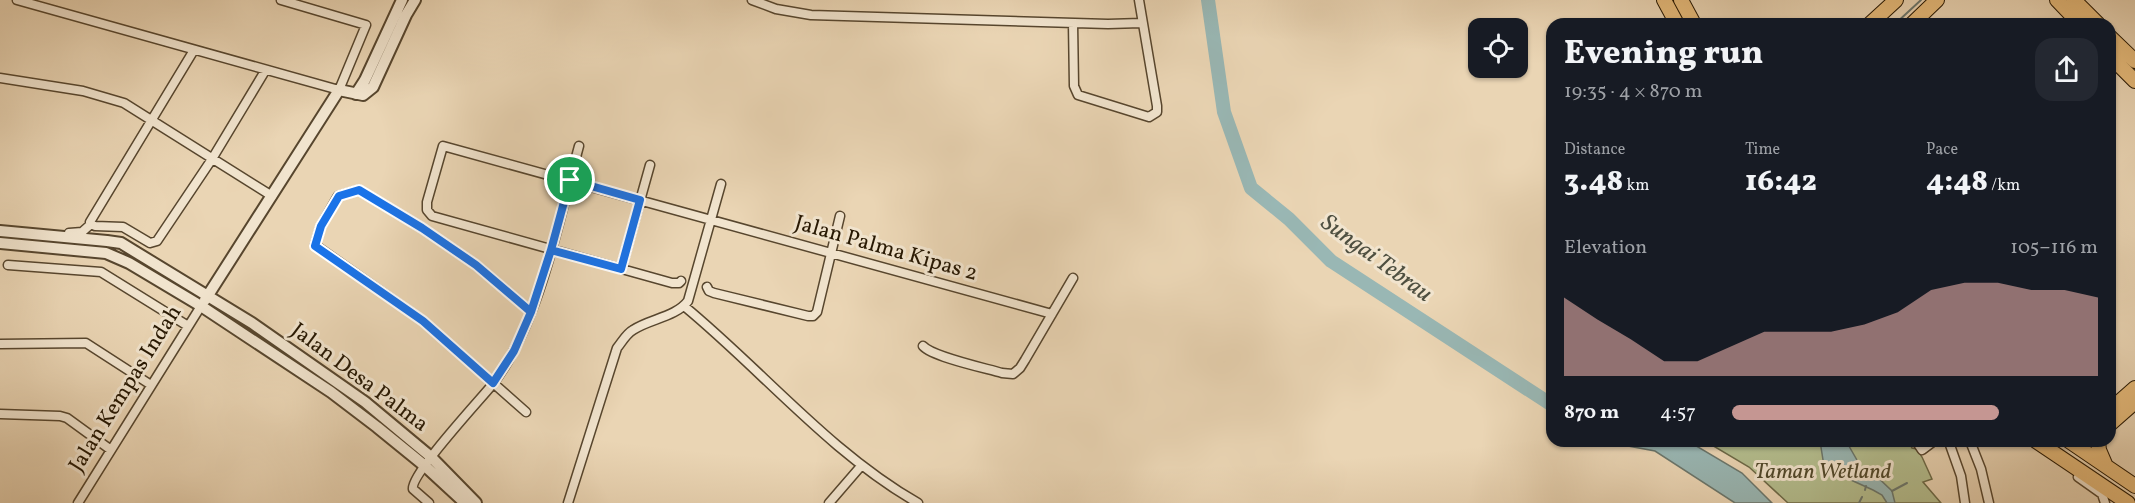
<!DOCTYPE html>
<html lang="en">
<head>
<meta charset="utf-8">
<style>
	:root { --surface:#171b24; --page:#242831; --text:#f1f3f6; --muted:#9ea1a6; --accent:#c59692 }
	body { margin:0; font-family:Vollkorn,serif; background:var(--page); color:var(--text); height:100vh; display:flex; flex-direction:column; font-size:22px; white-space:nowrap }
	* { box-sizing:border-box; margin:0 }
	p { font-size:20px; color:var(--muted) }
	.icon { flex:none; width:33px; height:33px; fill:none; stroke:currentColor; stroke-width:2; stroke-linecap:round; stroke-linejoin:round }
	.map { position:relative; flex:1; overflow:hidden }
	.sheet { position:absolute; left:1546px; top:18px; width:570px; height:429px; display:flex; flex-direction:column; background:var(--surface); border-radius:18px; box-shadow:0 2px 4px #0004 }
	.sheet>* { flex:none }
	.controls { position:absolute; left:1468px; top:18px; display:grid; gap:12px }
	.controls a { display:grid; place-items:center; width:60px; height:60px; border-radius:12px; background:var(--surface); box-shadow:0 2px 4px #0004; font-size:30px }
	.pin { position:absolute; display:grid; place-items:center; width:51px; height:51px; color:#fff; margin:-26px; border:3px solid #fff; border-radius:50%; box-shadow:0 2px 6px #0007 }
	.round { display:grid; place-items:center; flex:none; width:63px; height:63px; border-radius:18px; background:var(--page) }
	.head { display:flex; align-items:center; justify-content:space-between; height:102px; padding:0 18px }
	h1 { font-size:33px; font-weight:800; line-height:45px }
	.figures { display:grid; grid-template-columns:repeat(3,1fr); gap:9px; height:102px; padding:6px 18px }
	.figures div { display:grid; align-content:center }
	.figures b { font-size:30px; font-weight:800 }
	.figures small { font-size:16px; font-weight:400 }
	.figures p { font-size:16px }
	.chart { height:168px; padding:12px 18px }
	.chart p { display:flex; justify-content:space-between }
	.chart svg { width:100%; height:108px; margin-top:6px; fill:var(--accent); opacity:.7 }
	ul { padding:0 18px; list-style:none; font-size:20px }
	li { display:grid; grid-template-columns:96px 72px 1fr; align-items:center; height:45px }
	li i { height:15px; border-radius:8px; background:var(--accent) }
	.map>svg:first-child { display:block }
</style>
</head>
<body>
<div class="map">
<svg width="2135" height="503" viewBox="0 0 2135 503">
	<rect width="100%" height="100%" fill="#ead5b4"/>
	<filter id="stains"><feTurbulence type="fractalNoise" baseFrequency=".00333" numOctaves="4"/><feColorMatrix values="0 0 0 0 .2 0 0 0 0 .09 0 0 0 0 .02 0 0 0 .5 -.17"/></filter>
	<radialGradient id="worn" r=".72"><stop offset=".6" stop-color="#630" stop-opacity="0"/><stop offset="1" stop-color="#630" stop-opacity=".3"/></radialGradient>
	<!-- green -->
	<path fill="#b4be8f" stroke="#6d6a48" stroke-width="1.5" d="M 1705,441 L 1909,441 L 1912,448 L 1917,449 L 1922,457 L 1932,479 L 1923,482 L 1941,503 L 1788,503 L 1749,467 Z"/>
	<!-- water -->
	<path fill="#99b7b4" stroke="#6b776d" stroke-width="1.5" d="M 1601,441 L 1688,441 L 1742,473 L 1772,503 L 1735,503 L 1655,451 Z
		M 1820,441 L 1846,441 L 1861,467 L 1872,472 L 1892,491 L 1895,503 L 1887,503 L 1882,495 L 1873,490 L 1851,480 L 1840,471 L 1824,466 Z"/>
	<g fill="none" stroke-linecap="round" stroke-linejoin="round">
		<!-- stream -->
		<path stroke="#6b776d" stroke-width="2" d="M 1895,24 L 1921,0
			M 2117,53 L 2135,71
			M 1865,490 L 1866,486
			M 1892,491 L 1907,483
			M 1859,503 L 1862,497"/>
		<!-- river -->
		<path stroke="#99b7b4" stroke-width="14" d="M 1208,0 L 1224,112 L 1251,188 L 1289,219 L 1331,261 L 1552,405"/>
		<!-- minor casing -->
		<g stroke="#57462e" stroke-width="11">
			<path id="minor" d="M 17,0 L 339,90 L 366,25 L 281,0
				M 752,0 L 776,9 L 811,15 L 1108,24 L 1141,23
				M 1073,23 L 1074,86 L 1078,95 L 1149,117 L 1157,112 L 1157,106 L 1139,0
				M 194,50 L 90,222 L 91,224 L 95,226 L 123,227 L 150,243 L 157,241 L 212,159 L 265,71
				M 0,78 L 83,91 L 124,103 L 272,196
				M 69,233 L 82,232 L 91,224
				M 8,265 L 101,272 L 188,326
				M 621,269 L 650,165
				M 681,281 L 679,283 L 672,283 L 432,216 L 427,210 L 427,202 L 443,146 L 1052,314
				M 707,287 L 709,291 L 714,293 L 808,316 L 813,316 L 817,312 L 840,216
				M 684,306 C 763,371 829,452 918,503
				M 0,344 L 86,343 L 151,385
				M 923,346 C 933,357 985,368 1002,373 L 1013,374 L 1020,368 L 1025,360 L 1073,278
				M 526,412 L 423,321 L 315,245 L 321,226 L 338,196 L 359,190 L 422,228 L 476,265 L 531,312
				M 0,414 L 60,416 L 67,418 L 111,450
				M 1916,441 L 1922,450 L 1934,441
				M 1952,441 L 1950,445 L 1961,476 L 1965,503
				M 1970,441 L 1981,469 L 1989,503
				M 2078,477 L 2102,494 L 2105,503
				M 78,503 L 201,306
				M 429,503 L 413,489 C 410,475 479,401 492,385 C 539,325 559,220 579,146
				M 568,503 L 617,348 C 622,342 626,334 633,330 C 649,319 676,317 688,301 L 721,184
				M 829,503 L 861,466"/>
		</g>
		<!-- tertiary casing -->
		<g stroke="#57462e" stroke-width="14">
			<path id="tertiary" d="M 356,94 L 365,80 L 402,0
				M 0,231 L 107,241 L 121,243 L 134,251 L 252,323 L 365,402 L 431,457 L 476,503
				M 0,243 L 106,253 L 129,263 L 201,306 L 331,392 L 377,427 L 425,466 L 465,503
				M 205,300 L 339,90 L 363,95 L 373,87 L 406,15 L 415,0"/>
		</g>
		<!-- primary casing -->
		<g stroke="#261702" stroke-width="16">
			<path id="primary" d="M 1664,0 L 1677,24
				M 1681,0 L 1694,24
				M 2057,0 L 2080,24
				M 2074,0 L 2098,24
				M 1870,24 L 1896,0
				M 1912,24 L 1937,0
				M 2110,37 L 2135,61
				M 2110,56 L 2135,81
				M 2110,410 L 2135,388
				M 2110,424 L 2135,402
				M 2036,441 L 2128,503
				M 2069,441 L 2135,486
				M 2098,441 L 2099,450 L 2105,464"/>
		</g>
		<!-- minor -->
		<use href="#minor" stroke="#f1e4ce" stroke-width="8"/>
		<!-- tertiary -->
		<use href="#tertiary" stroke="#f1e4ce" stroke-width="10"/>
		<!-- primary -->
		<use href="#primary" stroke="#e5ba7a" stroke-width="14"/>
	</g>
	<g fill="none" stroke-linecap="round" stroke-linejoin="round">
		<!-- route casing -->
		<g stroke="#fff" stroke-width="12">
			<path id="route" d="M 570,180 L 551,250 L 531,312 L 476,265 L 422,228 L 359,190 L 339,196 L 321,226 L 315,246 L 423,321 L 493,383 L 514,351 L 531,312 L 551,250 L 621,269 L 640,200 L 570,180"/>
		</g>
		<!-- route -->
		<use href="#route" stroke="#1a73e8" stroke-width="8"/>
	</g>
	<g text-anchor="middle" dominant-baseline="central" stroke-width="6" stroke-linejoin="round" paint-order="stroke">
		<!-- street labels -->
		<g font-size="22" fill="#261702" stroke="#f1e4ce">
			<text transform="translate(886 249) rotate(16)">Jalan Palma Kipas 2</text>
			<text transform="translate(359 378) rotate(37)">Jalan Desa Palma</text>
			<text transform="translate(126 389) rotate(-58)">Jalan Kempas Indah</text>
		</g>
		<!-- park labels -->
		<g font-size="22" font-style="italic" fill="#51492c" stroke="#f1e4ce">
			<text x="1823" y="472">Taman Wetland</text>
		</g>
		<!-- water labels -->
		<g font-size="24" font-style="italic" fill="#4e4f40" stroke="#f1e4ce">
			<text transform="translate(1376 259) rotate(36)">Sungai Tebrau</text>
		</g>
	</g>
	<rect width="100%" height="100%" filter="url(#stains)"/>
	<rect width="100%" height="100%" fill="url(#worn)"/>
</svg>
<div class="controls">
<a><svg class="icon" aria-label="locate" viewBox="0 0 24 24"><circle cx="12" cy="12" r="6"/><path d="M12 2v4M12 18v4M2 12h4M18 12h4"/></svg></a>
</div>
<div class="pin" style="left:570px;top:180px;background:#1e9e55"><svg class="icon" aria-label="arrive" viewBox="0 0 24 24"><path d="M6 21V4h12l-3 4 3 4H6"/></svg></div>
<section class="sheet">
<div class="head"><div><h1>Evening run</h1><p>19:35 · 4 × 870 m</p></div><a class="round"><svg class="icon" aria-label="share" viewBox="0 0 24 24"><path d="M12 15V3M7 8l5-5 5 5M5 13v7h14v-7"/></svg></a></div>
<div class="figures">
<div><p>Distance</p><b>3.48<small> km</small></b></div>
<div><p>Time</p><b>16:42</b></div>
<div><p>Pace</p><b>4:48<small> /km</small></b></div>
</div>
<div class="chart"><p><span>Elevation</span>105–116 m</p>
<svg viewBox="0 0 160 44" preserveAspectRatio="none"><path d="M0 44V12L10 21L20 29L30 38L40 38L50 32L60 26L70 26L80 26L90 23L100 18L110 9L120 6L130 6L140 9L150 9L160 12V44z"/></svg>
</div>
<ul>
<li><b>870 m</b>4:57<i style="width:73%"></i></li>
</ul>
</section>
</div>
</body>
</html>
